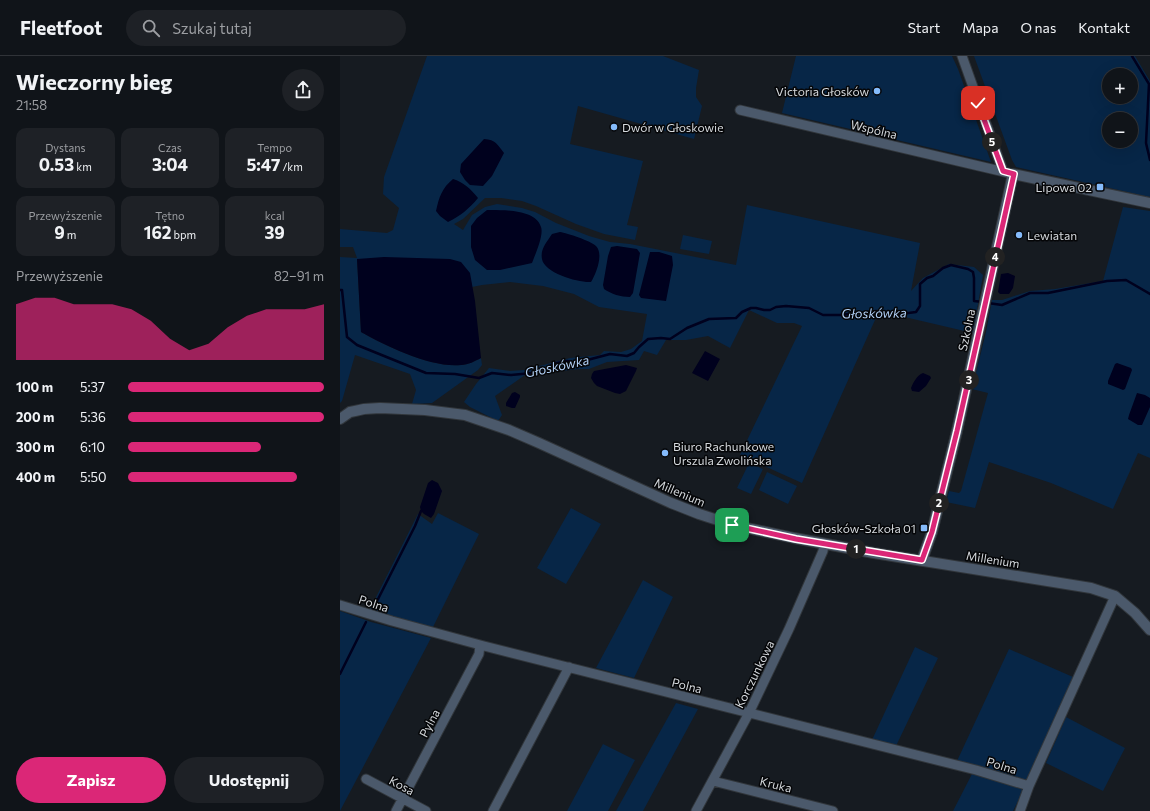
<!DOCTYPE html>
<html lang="pl">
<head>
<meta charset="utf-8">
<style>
	:root { --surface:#101419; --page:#1e2126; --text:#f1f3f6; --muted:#9c9ea2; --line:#303338; --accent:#db2777 }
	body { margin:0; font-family:Commissioner,sans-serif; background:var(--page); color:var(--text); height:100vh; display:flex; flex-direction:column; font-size:15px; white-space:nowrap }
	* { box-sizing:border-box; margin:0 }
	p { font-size:13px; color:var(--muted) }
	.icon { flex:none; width:22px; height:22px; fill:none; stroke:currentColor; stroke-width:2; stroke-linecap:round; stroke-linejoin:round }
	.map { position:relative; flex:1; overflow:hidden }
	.sheet { display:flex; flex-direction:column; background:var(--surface); width:340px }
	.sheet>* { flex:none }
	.buttons { position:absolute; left:762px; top:12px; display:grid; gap:8px }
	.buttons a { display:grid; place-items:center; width:36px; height:36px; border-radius:50%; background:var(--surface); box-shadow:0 4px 16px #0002,0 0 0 1px var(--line); font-size:20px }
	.pin { position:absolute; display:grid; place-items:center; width:34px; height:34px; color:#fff; margin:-17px; border-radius:8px; box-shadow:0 2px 6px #0006 }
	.km { position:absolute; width:20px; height:20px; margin:-10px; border-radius:50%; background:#222; color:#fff; font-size:11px; line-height:20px; text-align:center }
	.round { display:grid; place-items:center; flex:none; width:42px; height:42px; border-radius:21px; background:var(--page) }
	.headline { display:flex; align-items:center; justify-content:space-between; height:68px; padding:0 16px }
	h1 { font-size:22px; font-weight:700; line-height:30px }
	.figures { display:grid; grid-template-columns:repeat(3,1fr); gap:6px; height:68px; padding:4px 16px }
	.figures div { display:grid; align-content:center; border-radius:10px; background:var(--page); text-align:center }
	.figures b { font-size:17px; font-weight:700 }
	.figures small { font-size:11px; font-weight:400 }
	.figures p { font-size:11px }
	.chart { height:112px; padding:8px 16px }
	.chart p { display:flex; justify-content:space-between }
	.chart svg { width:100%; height:72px; margin-top:4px; fill:var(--accent); opacity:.7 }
	.primary-button { display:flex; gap:8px; margin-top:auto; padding:8px 16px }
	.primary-button a { flex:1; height:46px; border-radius:24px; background:var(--accent); color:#fff; font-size:16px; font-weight:700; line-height:46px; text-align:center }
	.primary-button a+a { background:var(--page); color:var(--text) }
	ul { padding:0 16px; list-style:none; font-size:13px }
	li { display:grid; grid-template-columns:64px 48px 1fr; align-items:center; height:30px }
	li i { height:10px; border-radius:5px; background:var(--accent) }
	header { display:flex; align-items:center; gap:24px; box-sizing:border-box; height:56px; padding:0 20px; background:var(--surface); border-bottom:1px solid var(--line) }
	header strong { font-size:19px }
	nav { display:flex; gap:22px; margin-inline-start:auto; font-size:14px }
	.search { width:280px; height:36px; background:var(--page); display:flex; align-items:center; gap:10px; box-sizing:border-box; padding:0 14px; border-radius:22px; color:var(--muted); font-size:15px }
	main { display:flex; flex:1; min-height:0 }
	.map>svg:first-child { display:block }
</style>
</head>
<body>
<header>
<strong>Fleetfoot</strong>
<div class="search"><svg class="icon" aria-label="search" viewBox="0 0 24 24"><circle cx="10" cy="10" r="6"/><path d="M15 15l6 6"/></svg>Szukaj tutaj</div>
<nav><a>Start</a><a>Mapa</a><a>O nas</a><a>Kontakt</a></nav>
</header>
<main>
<section class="sheet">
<div class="headline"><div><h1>Wieczorny bieg</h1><p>21:58</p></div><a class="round"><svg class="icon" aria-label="share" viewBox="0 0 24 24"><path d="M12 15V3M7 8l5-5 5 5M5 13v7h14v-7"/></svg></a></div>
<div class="figures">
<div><p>Dystans</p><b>0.53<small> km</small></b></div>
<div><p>Czas</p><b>3:04</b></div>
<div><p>Tempo</p><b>5:47<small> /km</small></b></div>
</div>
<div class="figures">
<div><p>Przewyższenie</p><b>9<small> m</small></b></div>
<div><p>Tętno</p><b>162<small> bpm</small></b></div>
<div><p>kcal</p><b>39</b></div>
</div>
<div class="chart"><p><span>Przewyższenie</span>82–91 m</p>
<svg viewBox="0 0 160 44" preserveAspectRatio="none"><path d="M0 44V10L10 6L20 6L30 10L40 10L50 10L60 13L70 20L80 31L90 38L100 34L110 24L120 17L130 13L140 13L150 13L160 10V44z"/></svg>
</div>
<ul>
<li><b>100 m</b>5:37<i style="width:100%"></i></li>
<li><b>200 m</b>5:36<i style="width:100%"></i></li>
<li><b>300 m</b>6:10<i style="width:68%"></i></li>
<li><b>400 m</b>5:50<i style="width:86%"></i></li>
</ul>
<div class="primary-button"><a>Zapisz</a><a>Udostępnij</a></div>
</section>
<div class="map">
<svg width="810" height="755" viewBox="0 0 810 755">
	<rect width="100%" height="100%" fill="#161b21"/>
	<!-- green -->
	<path fill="#072647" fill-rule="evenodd" d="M 87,0 L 323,0 L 359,14 L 356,32 L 356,41 L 362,50 L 354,83 L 238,50 L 230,88 L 303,105 L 287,169 L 298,171 L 295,184 L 264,178 L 236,168 L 196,150 L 182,145 L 161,142 L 145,142 L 123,163 L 114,168 L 123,174 L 132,159 L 145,151 L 157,148 L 182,152 L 195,156 L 216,167 L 249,180 L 270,186 L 290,188 L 396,209 L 407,149 L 580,187 L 571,235 L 583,222 L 609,208 L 634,211 L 643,219 L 633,277 L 539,255 L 462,427 L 400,399 L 462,270 L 454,267 L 437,267 L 409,254 L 390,292 L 368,280 L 346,284 L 326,284 L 317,299 L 304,295 L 299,304 L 267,306 L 249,313 L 239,313 L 185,319 L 155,340 L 162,359 L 158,365 L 130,351 L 124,346 L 136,328 L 149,312 L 170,315 L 184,314 L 230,302 L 260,299 L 264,295 L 281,296 L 291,293 L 302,285 L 307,258 L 259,251 L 234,238 L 203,230 L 170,226 L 142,229 L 132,231 L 129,216 L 17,203 L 21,276 C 46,290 91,312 121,309 C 128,309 135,305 141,302 L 142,309 L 138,314 L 92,347 L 72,348 L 76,334 L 70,318 L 15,299 L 2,345 L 0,347 L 0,201 L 17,202 L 13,191 L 0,191 L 0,173 L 47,177 L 53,174 L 59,152 L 43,138 L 44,121 Z
		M 456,0 L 612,0 L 618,13 L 651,106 L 442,57 Z
		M 634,0 L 795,0 L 810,25 L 810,141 L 676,111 L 672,104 ZM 769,19 L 791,19 L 791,41 L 769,41 ZM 769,63 L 791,63 L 791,85 L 769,85 Z
		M 783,151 L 810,155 L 810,402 L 798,397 L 773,453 L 711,427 L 649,406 L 635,452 L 606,446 L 609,435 L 619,437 L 621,435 L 648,337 L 632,333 L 646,276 L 652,244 L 662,244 L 690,235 L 715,233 L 763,225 Z
		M 343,179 L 372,185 L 369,198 L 340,193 Z
		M 409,407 L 423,413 L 411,438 L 397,432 Z
		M 427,416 L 457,430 L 448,448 L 419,434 Z
		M 231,452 L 261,468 L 226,528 L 197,512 Z
		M 98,457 L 139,478 L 93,571 L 29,555 L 78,458 L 92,468 Z
		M 303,524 L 333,541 L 294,622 L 256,612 Z
		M 0,555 L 31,566 L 91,582 L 0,755 Z
		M 575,591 L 598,602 L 556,690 L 532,684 Z
		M 669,593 L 733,621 L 687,724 L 656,717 L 617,705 Z
		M 336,647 L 358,653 L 303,755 L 276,755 Z
		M 726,661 L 785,692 L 763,735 L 706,707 Z
		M 263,688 L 295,704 L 268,755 L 227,755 Z
		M 632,718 L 682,733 L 682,737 L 673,755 L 613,755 Z"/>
	<!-- water -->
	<path fill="#00011e" d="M 144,83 C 156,84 157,88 164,97 L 152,120 L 143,130 L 130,129 L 125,124 L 120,116 L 121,108 Z
		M 113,123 C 123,126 131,133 138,142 C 129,153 120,160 108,166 L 100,160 L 96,155 C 99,141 102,132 113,123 Z
		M 147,154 C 161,154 196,153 201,171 C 204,179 195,199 192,207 L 160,214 L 147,214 L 135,204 L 131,191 L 131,170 L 137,162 Z
		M 220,176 C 227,177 251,185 256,190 C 264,198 256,218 251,226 C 239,227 204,217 202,203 C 200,193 207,186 212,178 Z
		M 277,190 L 297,193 L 300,197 L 293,237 L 290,241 C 281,241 271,238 264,233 L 263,229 L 268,200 L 271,191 Z
		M 310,196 L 319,196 L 332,200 L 333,209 L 326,245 L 301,242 L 299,239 Z
		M 44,201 L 110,203 L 121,206 L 130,217 L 135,245 L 141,302 C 135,305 128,309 121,309 C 91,312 46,290 21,276 L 17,203 Z
		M 668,217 L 675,220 L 673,232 L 669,238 L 660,238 L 658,236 L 661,218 Z
		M 365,295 L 380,303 L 368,325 L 352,317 Z
		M 777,307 L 791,312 L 792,314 L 785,333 L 783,334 L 768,328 L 768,325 L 775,308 Z
		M 286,309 L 297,312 L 296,315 L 286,335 L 280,338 L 275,337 L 257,330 L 254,327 L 251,322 L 252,318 L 254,315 Z
		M 583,317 L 590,320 L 591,322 L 586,330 L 579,336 L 572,335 L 571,332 C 573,327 577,319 583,317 Z
		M 175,336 L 180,339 L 180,341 L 175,352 L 172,352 L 166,350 L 166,347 L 172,337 Z
		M 797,337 L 805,339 L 810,342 L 810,351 L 802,369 L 798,369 L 788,363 L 789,359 Z
		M 92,424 L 98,427 L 102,435 L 94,458 L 91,462 L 84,458 L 81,455 L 80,451 L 88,427 Z"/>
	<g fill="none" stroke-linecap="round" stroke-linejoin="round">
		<!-- stream -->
		<path stroke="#00011e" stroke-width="2.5" d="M 792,0 L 809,28 L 806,87 L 810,104
			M 0,234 L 2,234 L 7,281 L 17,289 L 86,317 L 115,318 L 139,322 L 152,317 L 171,319 L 203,316 L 213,308 L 227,305 L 236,307 L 270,298 L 287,300 L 294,297 L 299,291 L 308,283 L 321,282 L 330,283 L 347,272 L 369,263 L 396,262 L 402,256 L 411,252 L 416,252 L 424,254 L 430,254 L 436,251 L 446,250 L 469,252 L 483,259 L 500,259 L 536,255 L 546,258 L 553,259 L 576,256 L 580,250 L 580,228 L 587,222 L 593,220 L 603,212 L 611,209 L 628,213 L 633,216 L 634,222 L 634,245 L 643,246
			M 648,247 L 662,249 L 690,237 L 708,237 L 767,225 L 786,224 L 810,238
			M 33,553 L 75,470 L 81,455
			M 0,618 L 26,566"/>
		<!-- minor casing -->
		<g stroke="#31363b" stroke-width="11">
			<path id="minor" d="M 622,0 L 663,115
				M 400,54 L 673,118
				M 0,549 L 52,565 L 144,590 L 636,714 L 689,730
				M 26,723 L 86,755
				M 373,725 L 493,755
				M 56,755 L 139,598 L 140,589
				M 153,755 L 229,611
				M 356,755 L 409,657 L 449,573 L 483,495 L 484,488
				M 680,755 L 689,730 L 775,540"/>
		</g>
		<!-- tertiary casing -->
		<g stroke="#31363b" stroke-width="12">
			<path id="tertiary" d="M 0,363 L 10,356 L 15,355 L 24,353 L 40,352 L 85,354 L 125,359 L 169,374 L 199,387 L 331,447 L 359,458 L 393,469 L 454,482 L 534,497 L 751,532 L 775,540 L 795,557 L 810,574
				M 582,504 L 592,476 L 617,375 L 673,118 L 810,147"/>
		</g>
		<!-- minor -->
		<use href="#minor" stroke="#4b596b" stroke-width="9"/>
		<!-- tertiary -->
		<use href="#tertiary" stroke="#4b596b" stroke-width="10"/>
	</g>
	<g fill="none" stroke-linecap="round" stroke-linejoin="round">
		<!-- route casing -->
		<g stroke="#fff" stroke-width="8">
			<path id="route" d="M 392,469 L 456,483 L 582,504 L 592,476 L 617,375 L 674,118 L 663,115 L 638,47"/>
		</g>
		<!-- route -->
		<use href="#route" stroke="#db2777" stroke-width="5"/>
	</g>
	<!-- markers -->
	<g fill="#85bbfb" stroke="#050608" stroke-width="1.5">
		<circle cx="537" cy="35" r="4"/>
		<circle cx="274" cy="71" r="4"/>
		<rect x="756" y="127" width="8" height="8" rx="2"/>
		<circle cx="679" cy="179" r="4"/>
		<circle cx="325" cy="397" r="4"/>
		<rect x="580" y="468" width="8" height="8" rx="2"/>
	</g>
	<g text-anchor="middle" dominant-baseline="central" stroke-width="3" stroke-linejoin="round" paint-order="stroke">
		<!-- poi labels -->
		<g font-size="12" fill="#d5d9dd" stroke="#050608" text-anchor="end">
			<text x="529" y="35">Victoria Głosków</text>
			<text x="282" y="71" text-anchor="start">Dwór w Głoskowie</text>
			<text x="752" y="131">Lipowa 02</text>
			<text x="687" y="179" text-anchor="start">Lewiatan</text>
			<text x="333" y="390" text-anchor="start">Biuro Rachunkowe<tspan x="333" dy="14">Urszula Zwolińska</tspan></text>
			<text x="576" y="472">Głosków-Szkoła 01</text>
		</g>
		<!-- street labels -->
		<g font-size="12" fill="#d5d9dd" stroke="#050608">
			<text transform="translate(534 73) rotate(13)">Wspólna</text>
			<text transform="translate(626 274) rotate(-78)">Szkolna</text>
			<text transform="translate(340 436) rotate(23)">Millenium</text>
			<text transform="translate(653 503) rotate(9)">Millenium</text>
			<text transform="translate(34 547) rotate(18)">Polna</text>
			<text transform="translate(414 618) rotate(-64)">Korczunkowa</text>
			<text transform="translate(347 629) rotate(14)">Polna</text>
			<text transform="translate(89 667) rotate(-62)">Pylna</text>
			<text transform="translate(662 709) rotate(17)">Polna</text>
			<text transform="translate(436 728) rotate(14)">Kruka</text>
			<text transform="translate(62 729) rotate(28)">Kosa</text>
		</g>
		<!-- water labels -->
		<g font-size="13" font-style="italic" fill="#b2d1f7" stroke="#050608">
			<text transform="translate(534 257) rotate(-1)">Głoskówka</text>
			<text transform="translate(217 310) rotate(-12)">Głoskówka</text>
		</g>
	</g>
</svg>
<div class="buttons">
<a>+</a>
<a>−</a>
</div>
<div class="pin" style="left:392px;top:469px;background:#1e9e55"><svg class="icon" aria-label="arrive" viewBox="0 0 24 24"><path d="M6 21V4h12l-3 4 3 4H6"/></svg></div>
<div class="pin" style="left:638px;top:47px;background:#d93025"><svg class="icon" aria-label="check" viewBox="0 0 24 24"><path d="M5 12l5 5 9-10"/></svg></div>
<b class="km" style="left:516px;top:493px">1</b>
<b class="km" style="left:599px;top:447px">2</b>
<b class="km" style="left:629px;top:324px">3</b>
<b class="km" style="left:655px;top:201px">4</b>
<b class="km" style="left:652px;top:86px">5</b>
</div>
</main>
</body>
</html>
